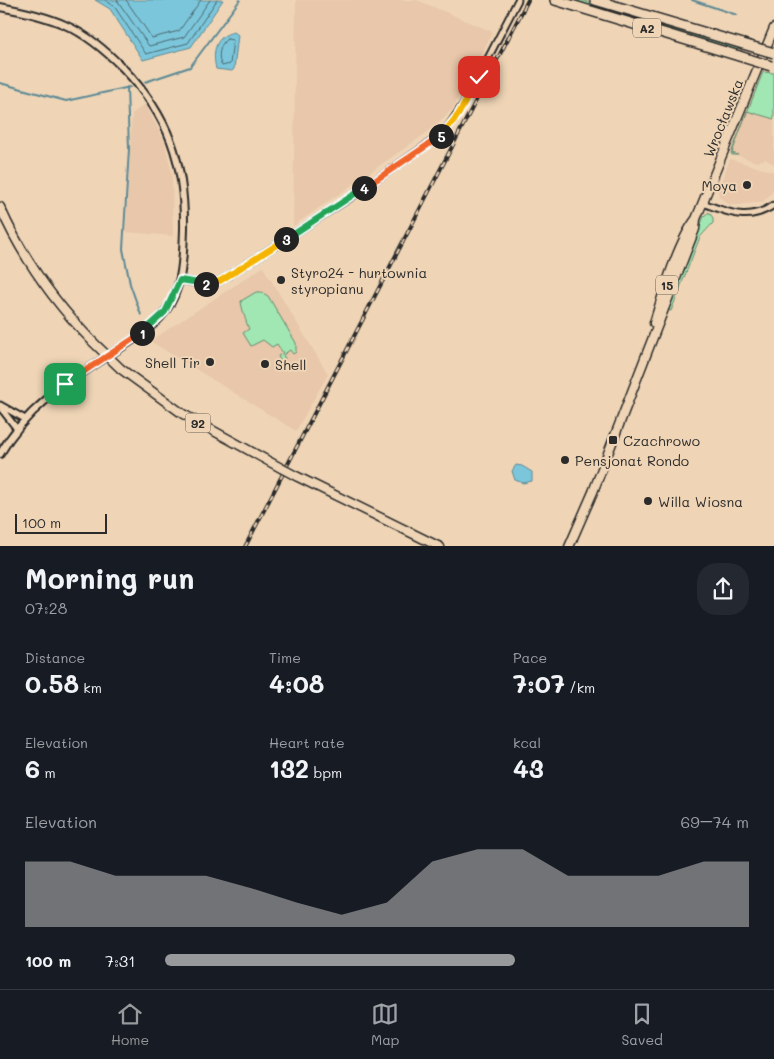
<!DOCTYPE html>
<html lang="en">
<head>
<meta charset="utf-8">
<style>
	:root { --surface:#171b24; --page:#242831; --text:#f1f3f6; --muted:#9ea1a6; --line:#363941; --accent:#98999b }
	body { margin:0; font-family:Mali,sans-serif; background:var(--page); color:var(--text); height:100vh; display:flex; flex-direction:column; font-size:19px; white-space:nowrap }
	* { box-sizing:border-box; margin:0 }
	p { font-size:16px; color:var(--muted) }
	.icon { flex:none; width:28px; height:28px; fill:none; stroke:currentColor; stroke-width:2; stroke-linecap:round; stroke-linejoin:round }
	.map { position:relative; height:546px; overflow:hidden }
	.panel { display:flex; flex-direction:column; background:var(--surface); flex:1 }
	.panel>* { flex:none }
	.scale { position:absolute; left:15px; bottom:12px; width:92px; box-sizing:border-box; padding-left:5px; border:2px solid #2b2b2b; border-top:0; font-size:14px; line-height:18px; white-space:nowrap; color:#2b2b2b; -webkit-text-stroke:4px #efd5b6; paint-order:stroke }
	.pin { position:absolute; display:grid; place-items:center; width:42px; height:42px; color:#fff; margin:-21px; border-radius:10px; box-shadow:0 2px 8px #0006 }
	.km { position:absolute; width:25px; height:25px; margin:-12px; border-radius:50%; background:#222; color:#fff; font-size:14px; line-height:25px; text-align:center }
	.round { display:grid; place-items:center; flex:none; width:52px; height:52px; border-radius:20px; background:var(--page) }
	.head { display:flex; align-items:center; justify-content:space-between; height:85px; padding:0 25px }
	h1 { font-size:28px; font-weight:700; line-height:38px }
	.metrics { display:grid; grid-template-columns:repeat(3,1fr); gap:8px; height:85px; padding:5px 25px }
	.metrics div { display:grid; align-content:center }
	.metrics b { font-size:25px; font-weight:700 }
	.metrics small { font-size:14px; font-weight:400 }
	.metrics p { font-size:14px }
	.chart { height:140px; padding:10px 25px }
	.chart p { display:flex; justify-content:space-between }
	.chart svg { width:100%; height:90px; margin-top:5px; fill:var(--accent); opacity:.7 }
	ul { padding:0 25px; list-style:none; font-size:16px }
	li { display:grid; grid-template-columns:80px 60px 1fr; align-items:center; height:38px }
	li i { height:12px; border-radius:6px; background:var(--accent) }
	.tabs { display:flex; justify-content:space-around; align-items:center; height:70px; border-top:1px solid var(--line); background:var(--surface); font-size:14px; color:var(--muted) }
	.tabs a { display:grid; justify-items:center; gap:2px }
	.tabs .selected { color:var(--accent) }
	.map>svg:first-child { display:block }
</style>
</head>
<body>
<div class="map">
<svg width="774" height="547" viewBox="0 0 774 547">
	<rect width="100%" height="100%" fill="#efd5b6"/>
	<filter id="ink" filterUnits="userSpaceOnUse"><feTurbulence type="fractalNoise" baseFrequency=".02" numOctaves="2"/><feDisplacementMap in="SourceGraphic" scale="10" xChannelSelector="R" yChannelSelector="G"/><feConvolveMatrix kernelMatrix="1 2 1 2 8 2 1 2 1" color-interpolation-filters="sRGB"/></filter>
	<g filter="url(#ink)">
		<!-- built -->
		<path fill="#e8c7aa" d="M 296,0 L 417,0 L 493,32 L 452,110 L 425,134 L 293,226 Z
			M 145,104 L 164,140 L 172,174 L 173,236 L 126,232 L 132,114 Z
			M 747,110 L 774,119 L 774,164 L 765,159 L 757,162 L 732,154 Z
			M 730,159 L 774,172 L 774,190 L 763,202 L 737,205 L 728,204 L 719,197 L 718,190 Z
			M 263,267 L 328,374 L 296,431 L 150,341 Z"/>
		<!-- green -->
		<path fill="#a1e7b3" stroke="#66896f" d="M 571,0 L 581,0 L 738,48 L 737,52 Z
			M 763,72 L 774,73 L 774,119 L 747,111 L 732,153 L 738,155 L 732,155 L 731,153 Z
			M 709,212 L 713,218 L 713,223 L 700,237 L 671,311 L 668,310 L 704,216 Z
			M 256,292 L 261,292 L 268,296 L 296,343 L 296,352 L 293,354 L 290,350 L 283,355 L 285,359 L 281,362 L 278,356 L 283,353 L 277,344 L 272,347 L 263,340 L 251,346 L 243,333 L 249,329 C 247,325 241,306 241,301 Z"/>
		<!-- water -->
		<path fill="#7bc6db" stroke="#5b8895" d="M 95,0 L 223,0 L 191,47 L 143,60 L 110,9 Z
			M 234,32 L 238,35 L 234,69 L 232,71 L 216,69 C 212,51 215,36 234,32 Z
			M 516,465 L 522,466 L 532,472 L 532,481 L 523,483 L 515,480 L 512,471 Z"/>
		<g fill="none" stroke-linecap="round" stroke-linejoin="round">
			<!-- shore -->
			<path stroke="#4b6971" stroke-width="1" d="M 105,0 L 114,6 L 146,54 L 188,43 L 217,0
				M 117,0 L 149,46 L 184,37 L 210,0
				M 126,0 L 152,38 L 179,31 L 201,0
				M 227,39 L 233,40 L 230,64 L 222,66 C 217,59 219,44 227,39 Z"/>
			<!-- stream -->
			<path stroke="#5b8895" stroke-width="2" d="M 692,0 L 737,15
				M 145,82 L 190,67 L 240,0
				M 0,83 L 66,101 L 130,87
				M 127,87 L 129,149 L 123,249 L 130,284 L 141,315"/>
			<!-- minor casing -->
			<g stroke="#2b2b2b" stroke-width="9">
				<path id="minor" d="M 703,203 C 729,213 749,222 774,205
					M 180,280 L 203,284 L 220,281 L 350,198 L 444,133 L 468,97 L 518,0
					M 0,405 L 25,419
					M 0,407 L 17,429"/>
			</g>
			<!-- tertiary casing -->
			<g stroke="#2b2b2b" stroke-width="10">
				<path id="tertiary" d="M 0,7 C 22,11 45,16 65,25 C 88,35 106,51 123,68 C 169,116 185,163 184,229 C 183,258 183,288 165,312 C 151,330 130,342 111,354 C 68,382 26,408 0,454"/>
			</g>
			<!-- primary casing -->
			<g stroke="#2b2b2b" stroke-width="11">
				<path id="primary" d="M 0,207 C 22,257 55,303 93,342
					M 654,323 C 663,294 678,242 696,219
					M 121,369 L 183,414 L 281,468
					M 296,476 L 440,547
					M 569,547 L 593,492 L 695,229 L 696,219 L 774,28"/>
			</g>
			<!-- motorway casing -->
			<g stroke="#2b2b2b" stroke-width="12">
				<path id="motorway" d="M 555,0 L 739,56
					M 595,0 L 743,44"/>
			</g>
			<!-- minor -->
			<use href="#minor" stroke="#efd5b6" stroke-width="5"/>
			<!-- tertiary -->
			<use href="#tertiary" stroke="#efd5b6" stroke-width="6"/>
			<!-- primary -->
			<use href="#primary" stroke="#efd5b6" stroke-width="8"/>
			<!-- motorway -->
			<use href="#motorway" stroke="#efd5b6" stroke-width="9"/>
			<!-- rail casing -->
			<g stroke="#2b2b2b" stroke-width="4">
				<path id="rail" d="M 245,547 L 528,0"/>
			</g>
			<!-- rail -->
			<use href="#rail" stroke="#efd5b6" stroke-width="2" stroke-dasharray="5.5" stroke-linecap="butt"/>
			<!-- primary-bridge casing -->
			<g stroke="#2b2b2b" stroke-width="11" stroke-linecap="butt">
				<path id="primary-bridge" d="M 93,342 L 121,369
					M 281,468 L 296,476"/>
			</g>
			<!-- motorway-bridge casing -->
			<g stroke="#2b2b2b" stroke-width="12" stroke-linecap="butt">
				<path id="motorway-bridge" d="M 743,44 L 774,53
					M 739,56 L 771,66"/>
			</g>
			<!-- primary-bridge -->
			<use href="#primary-bridge" stroke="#efd5b6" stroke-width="8"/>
			<!-- motorway-bridge -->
			<use href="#motorway-bridge" stroke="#efd5b6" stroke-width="9"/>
		</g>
	</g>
	<g fill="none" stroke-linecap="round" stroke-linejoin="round" filter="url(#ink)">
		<!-- split-1 casing -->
		<g stroke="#fff" stroke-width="10">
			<path id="split-1" d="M 65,384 L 142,333"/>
		</g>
		<!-- split-2 casing -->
		<g stroke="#fff" stroke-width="10">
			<path id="split-2" d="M 142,333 L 165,312 L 180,280 L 206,284"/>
		</g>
		<!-- split-3 casing -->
		<g stroke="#fff" stroke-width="10">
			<path id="split-3" d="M 206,284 L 220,281 L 286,239"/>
		</g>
		<!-- split-4 casing -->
		<g stroke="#fff" stroke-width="10">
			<path id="split-4" d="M 286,239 L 364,188"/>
		</g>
		<!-- split-5 casing -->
		<g stroke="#fff" stroke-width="10">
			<path id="split-5" d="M 364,188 L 441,136"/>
		</g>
		<!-- split-6 casing -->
		<g stroke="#fff" stroke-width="10">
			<path id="split-6" d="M 441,136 L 458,115 L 479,77"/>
		</g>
		<!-- split-1 -->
		<use href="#split-1" stroke="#f0652b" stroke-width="6"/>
		<!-- split-2 -->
		<use href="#split-2" stroke="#22a559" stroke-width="6"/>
		<!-- split-3 -->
		<use href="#split-3" stroke="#f5b400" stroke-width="6"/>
		<!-- split-4 -->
		<use href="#split-4" stroke="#22a559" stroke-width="6"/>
		<!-- split-5 -->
		<use href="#split-5" stroke="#f0652b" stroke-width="6"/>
		<!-- split-6 -->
		<use href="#split-6" stroke="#f5b400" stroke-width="6"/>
	</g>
	<!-- markers -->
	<g fill="#2b2b2b" stroke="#efd5b6" stroke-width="2">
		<circle cx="747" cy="185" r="5"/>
		<circle cx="281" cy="280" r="5"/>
		<circle cx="210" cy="362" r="5"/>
		<circle cx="265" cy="364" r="5"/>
		<rect x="608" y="435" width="10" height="10" rx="2.5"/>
		<circle cx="565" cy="460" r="5"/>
		<circle cx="648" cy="501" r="5"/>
	</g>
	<g text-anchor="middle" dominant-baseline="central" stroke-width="4" stroke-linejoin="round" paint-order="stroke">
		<!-- shield labels -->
		<g fill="#efd5b6" stroke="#665e55" stroke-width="1">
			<rect x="633" y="18.5" width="28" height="19" rx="4"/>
			<rect x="656" y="275.5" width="22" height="19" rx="4"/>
			<rect x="185.5" y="413.5" width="25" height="19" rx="4"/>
		</g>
		<g font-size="12" font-weight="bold" fill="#2b2b2b">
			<text x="647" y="28">A2</text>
			<text x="667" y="285">15</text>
			<text x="198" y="423">92</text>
		</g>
		<!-- street labels -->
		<g font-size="14" fill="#2b2b2b" stroke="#efd5b6">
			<text transform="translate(723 118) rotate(-68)">Wrocławska</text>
		</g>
		<!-- poi labels -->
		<g font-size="14" fill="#2b2b2b" stroke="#efd5b6" text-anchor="start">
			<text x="737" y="185" text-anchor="end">Moya</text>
			<text x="291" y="272">Styro24 - hurtownia<tspan x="291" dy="16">styropianu</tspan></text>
			<text x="200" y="362" text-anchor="end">Shell Tir</text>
			<text x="275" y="364">Shell</text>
			<text x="623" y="440">Czachrowo</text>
			<text x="575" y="460">Pensjonat Rondo</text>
			<text x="658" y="501">Willa Wiosna</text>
		</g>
	</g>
</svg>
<div class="scale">100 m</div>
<div class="pin" style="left:65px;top:384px;background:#1e9e55"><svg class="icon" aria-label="arrive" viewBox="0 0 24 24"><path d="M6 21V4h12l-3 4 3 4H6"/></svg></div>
<div class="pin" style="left:479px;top:77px;background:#d93025"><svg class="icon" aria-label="check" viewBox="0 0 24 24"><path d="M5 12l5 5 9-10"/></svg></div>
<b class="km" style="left:142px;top:333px">1</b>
<b class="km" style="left:206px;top:284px">2</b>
<b class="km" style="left:286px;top:239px">3</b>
<b class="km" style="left:364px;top:188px">4</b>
<b class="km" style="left:441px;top:136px">5</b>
</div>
<section class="panel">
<div class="head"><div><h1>Morning run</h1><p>07:28</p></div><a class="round"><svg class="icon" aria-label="share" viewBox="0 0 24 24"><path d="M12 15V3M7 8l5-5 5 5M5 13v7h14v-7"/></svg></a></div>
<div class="metrics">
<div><p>Distance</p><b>0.58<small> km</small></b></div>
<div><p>Time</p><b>4:08</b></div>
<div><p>Pace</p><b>7:07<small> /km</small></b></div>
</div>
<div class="metrics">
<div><p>Elevation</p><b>6<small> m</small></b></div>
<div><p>Heart rate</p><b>132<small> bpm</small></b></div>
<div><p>kcal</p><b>43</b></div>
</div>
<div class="chart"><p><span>Elevation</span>69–74 m</p>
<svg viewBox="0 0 160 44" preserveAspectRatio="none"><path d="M0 44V12L10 12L20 19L30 19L40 19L50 25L60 32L70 38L80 32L90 12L100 6L110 6L120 19L130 19L140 19L150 12L160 12V44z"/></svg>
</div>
<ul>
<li><b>100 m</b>7:31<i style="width:60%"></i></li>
</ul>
</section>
<nav class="tabs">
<a class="selected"><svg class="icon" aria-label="home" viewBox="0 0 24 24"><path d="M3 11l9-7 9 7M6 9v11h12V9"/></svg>Home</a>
<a><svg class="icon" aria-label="map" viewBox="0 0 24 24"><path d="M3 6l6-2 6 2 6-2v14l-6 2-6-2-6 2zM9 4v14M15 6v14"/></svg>Map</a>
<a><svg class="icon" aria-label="saved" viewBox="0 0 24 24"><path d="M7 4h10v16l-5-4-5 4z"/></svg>Saved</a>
</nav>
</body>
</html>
